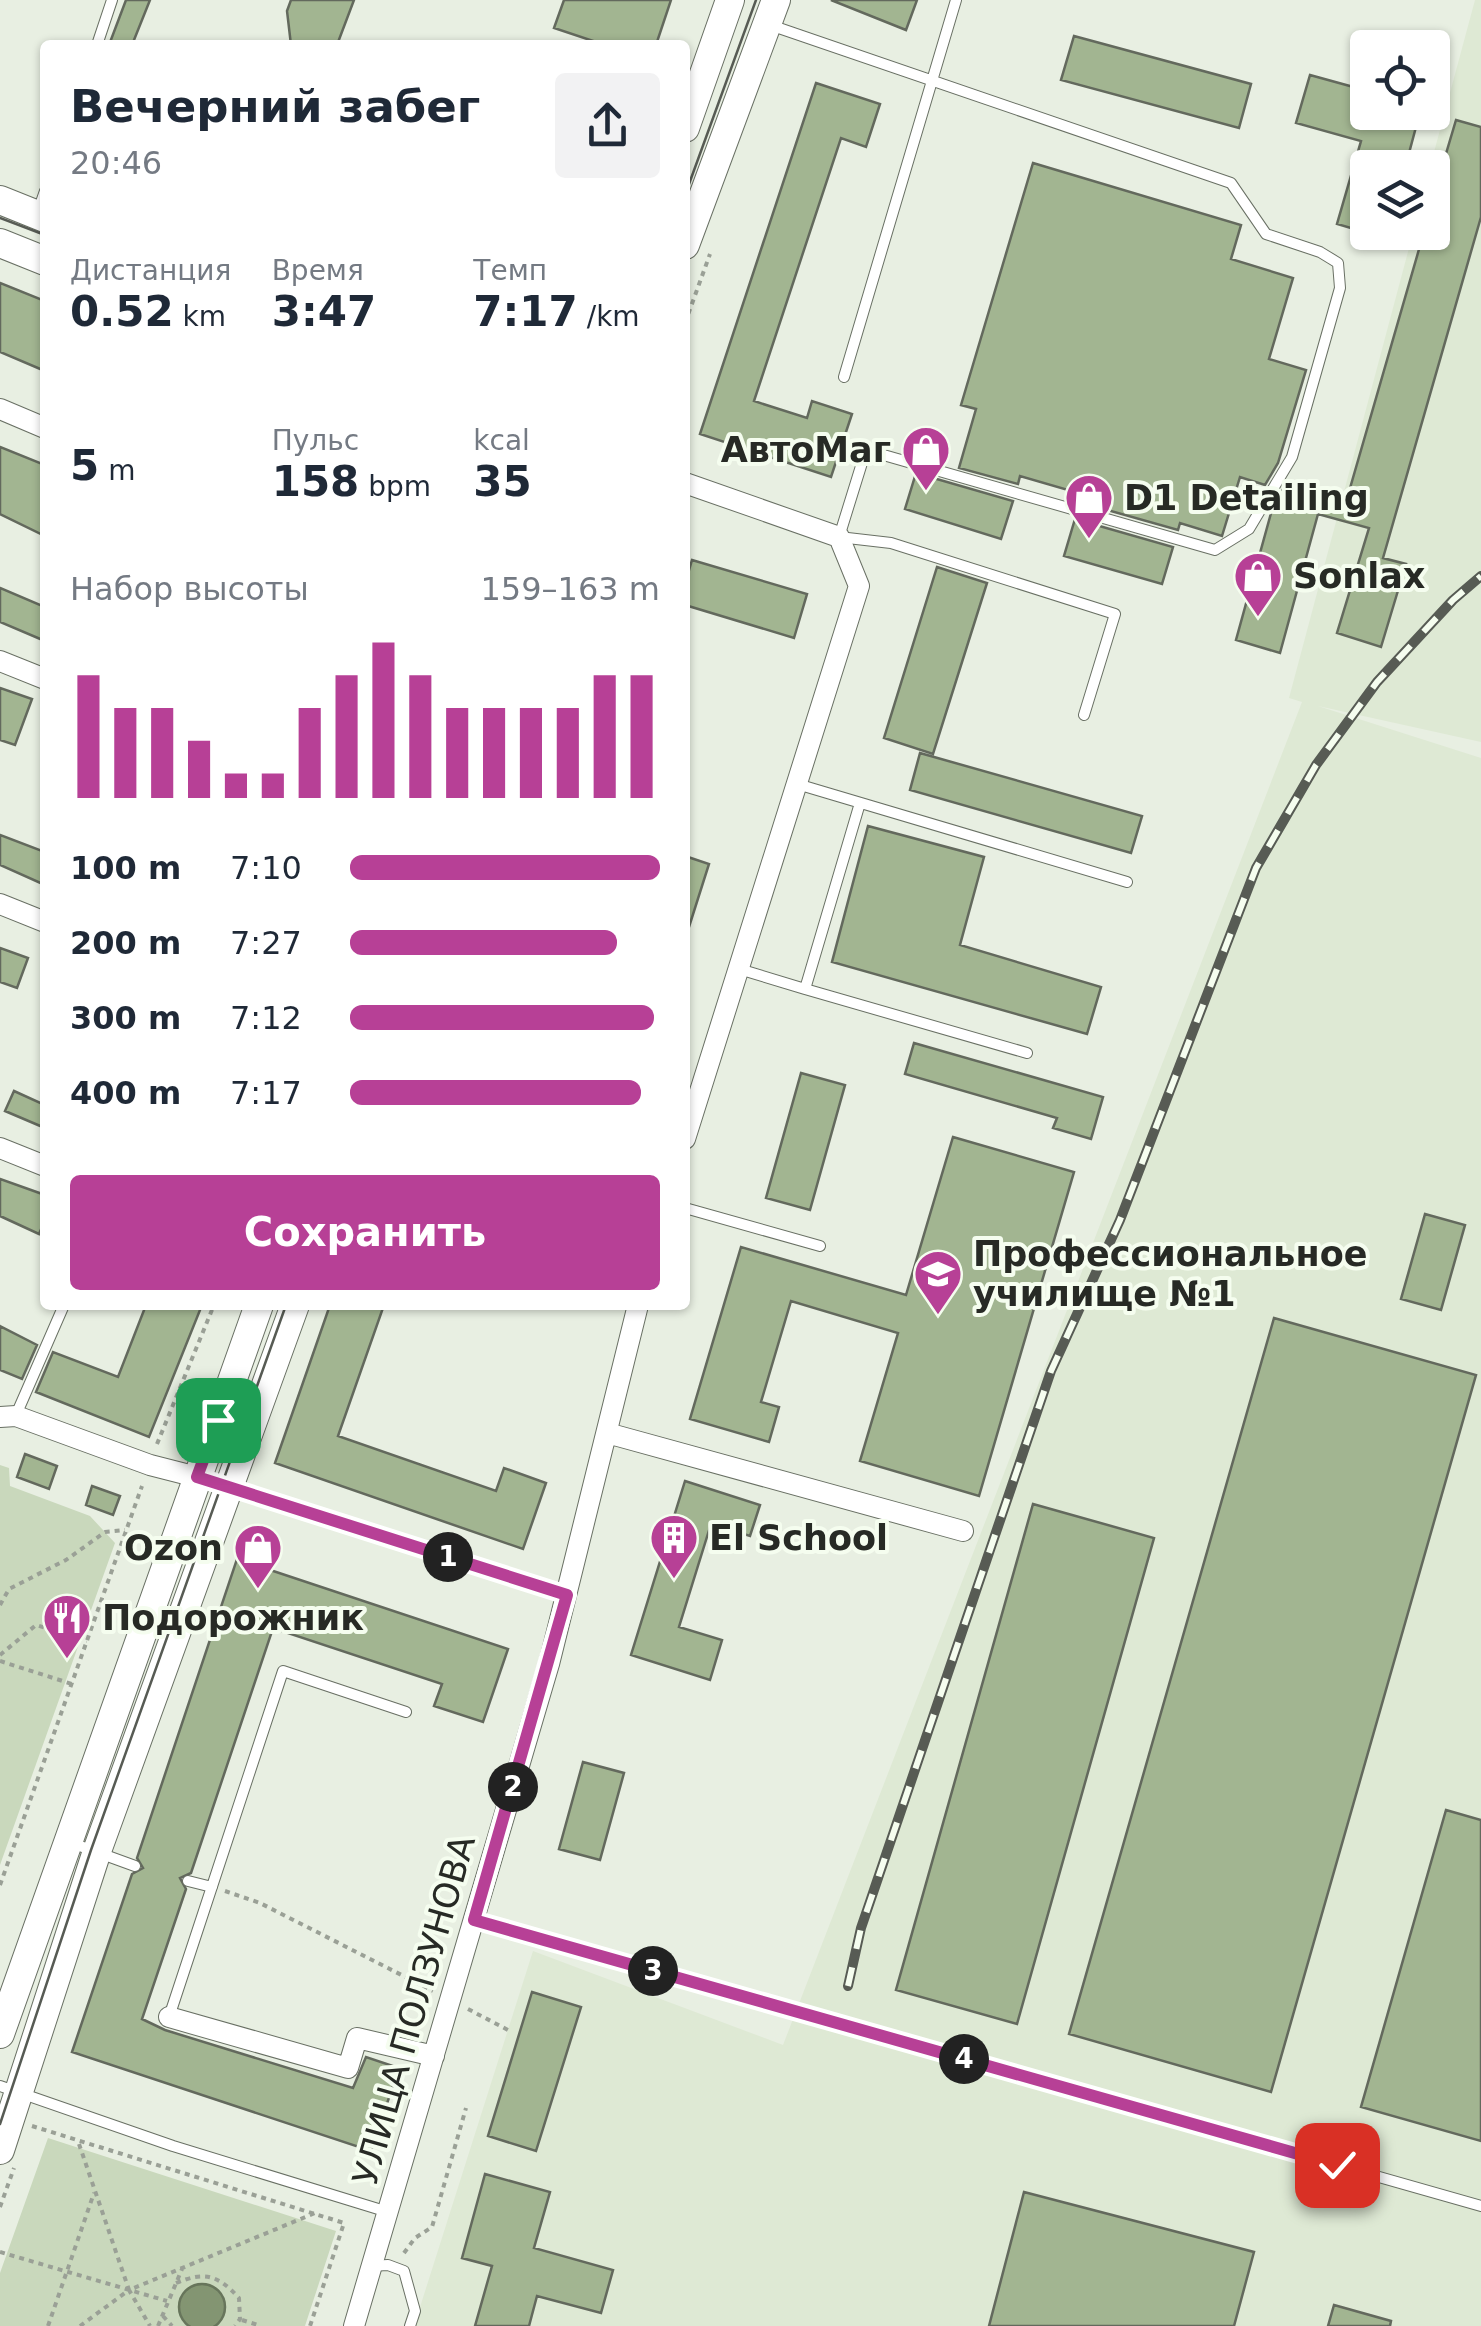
<!DOCTYPE html>
<html lang="ru">
<head>
<meta charset="utf-8">
<style>
	:root { --surface:#fff; --page:#f2f2f3; --text:#1f2937; --muted:#747a83; --accent:#b74096 }
	body { margin:0; font-family:"DejaVu Sans",sans-serif; background:var(--page); color:var(--text); height:100vh; display:flex; flex-direction:column; font-size:38px; white-space:nowrap }
	* { box-sizing:border-box; margin:0 }
	p { font-size:32px; color:var(--muted) }
	.icon { flex:none; width:55px; height:55px; fill:none; stroke:currentColor; stroke-width:2; stroke-linecap:round; stroke-linejoin:round }
	.map { position:relative; flex:1; overflow:hidden }
	.drawer { position:absolute; left:40px; top:40px; width:650px; height:1270px; display:flex; flex-direction:column; background:var(--surface); border-radius:10px; box-shadow:0 2px 8px #0004 }
	.drawer>* { flex:none }
	.buttons { position:absolute; left:1350px; top:30px; display:grid; gap:20px }
	.buttons a { display:grid; place-items:center; width:100px; height:100px; border-radius:10px; background:var(--surface); box-shadow:0 2px 8px #0004; font-size:50px }
	.pin { position:absolute; display:grid; place-items:center; width:85px; height:85px; color:#fff; margin:-42px; border-radius:20px; box-shadow:0 5px 15px #0006 }
	.km { position:absolute; width:50px; height:50px; margin:-25px; border-radius:50%; background:#222; color:#fff; font-size:28px; line-height:50px; text-align:center }
	.round { display:grid; place-items:center; flex:none; width:105px; height:105px; border-radius:10px; background:var(--page) }
	.summary { display:flex; align-items:center; justify-content:space-between; height:170px; padding:0 30px }
	h1 { font-size:45px; font-weight:700; line-height:75px }
	.metrics { display:grid; grid-template-columns:repeat(3,1fr); gap:15px; height:170px; padding:10px 30px }
	.metrics div { display:grid; align-content:center }
	.metrics b { font-size:42px; font-weight:700 }
	.metrics small { font-size:28px; font-weight:400 }
	.metrics p { font-size:28px }
	.chart { height:280px; padding:20px 30px }
	.chart p { display:flex; justify-content:space-between }
	.chart svg { width:100%; height:180px; margin-top:10px; stroke:var(--accent); stroke-width:6 }
	.cta { display:flex; gap:20px; margin-top:auto; padding:20px 30px }
	.cta a { flex:1; height:115px; border-radius:10px; background:var(--accent); color:#fff; font-size:40px; font-weight:700; line-height:115px; text-align:center }
	ul { padding:0 30px; list-style:none; font-size:32px }
	li { display:grid; grid-template-columns:160px 120px 1fr; align-items:center; height:75px }
	li i { height:25px; border-radius:12px; background:var(--accent) }
	.map>svg:first-child { display:block }
</style>
</head>
<body>
<div class="map">
<svg width="1481" height="2326" viewBox="0 0 1481 2326">
	<rect width="100%" height="100%" fill="#e8efe2"/>
	<!-- built -->
	<path fill="#dee9d4" d="M 1475,0 L 1481,0 L 1481,742 L 1318,706 L 1481,758 L 1481,2326 L 414,2326 L 533,1951 L 783,2045 L 1302,702 L 1289,698 L 1413,233 L 1432,232 L 1430,167 Z"/>
	<!-- green -->
	<path fill="#c9d8bc" d="M 0,1465 L 9,1468 L 10,1486 L 90,1516 L 115,1543 L 0,1865 Z
		M 48,2138 L 336,2231 L 305,2326 L 0,2326 L 0,2273 Z"/>
	<!-- water -->
	<path fill="#839572" stroke="#67755b" stroke-width="2.5" d="M179 2307a23 23 0 1 1 46 0a23 23 0 1 1-46 0Z"/>
	<!-- building -->
	<path fill="#a2b591" stroke="#63695d" stroke-width="2.5" d="M 126,0 L 150,0 L 132,45 L 109,45 Z
		M 291,0 L 354,0 L 337,45 L 291,45 L 287,11 Z
		M 564,0 L 671,0 L 656,45 L 605,45 L 554,28 Z
		M 831,0 L 917,0 L 906,30 Z
		M 1074,36 L 1251,84 L 1239,128 L 1061,80 Z
		M 1310,75 L 1368,91 L 1368,112 L 1420,112 L 1405,168 L 1368,168 L 1368,233 L 1337,224 L 1361,141 L 1296,123 Z
		M 816,83 L 880,104 L 866,147 L 841,138 L 754,401 L 807,418 L 812,401 L 852,414 L 831,477 L 700,434 Z
		M 1456,120 L 1481,127 L 1481,217 L 1383,558 L 1406,564 L 1381,647 L 1337,633 L 1369,528 L 1318,514 L 1280,653 L 1236,640 L 1273,506 L 1285,486 L 1346,502 L 1424,232 L 1432,232 L 1432,201 Z
		M 1033,163 L 1241,225 L 1231,259 L 1293,278 L 1269,359 L 1306,370 L 1278,463 L 1265,485 L 1240,477 L 1222,536 L 1180,523 L 1178,530 L 1079,502 L 1082,494 L 1020,476 L 1018,484 L 959,468 L 976,409 L 961,405 Z
		M 0,283 L 45,301 L 45,371 L 0,352 Z
		M 0,447 L 45,465 L 45,536 L 0,514 Z
		M 916,473 L 1013,501 L 1001,539 L 905,509 Z
		M 1075,519 L 1173,547 L 1162,584 L 1064,556 Z
		M 692,560 L 807,594 L 794,638 L 685,605 L 685,584 Z
		M 937,567 L 987,583 L 933,754 L 884,738 Z
		M 0,588 L 45,607 L 45,641 L 0,622 Z
		M 0,688 L 32,699 L 15,745 L 0,740 Z
		M 920,753 L 1142,816 L 1131,853 L 910,790 Z
		M 868,826 L 984,857 L 960,945 L 1101,987 L 1087,1034 L 832,962 Z
		M 0,835 L 45,852 L 45,885 L 0,865 Z
		M 685,856 L 709,864 L 689,927 L 685,926 Z
		M 0,948 L 28,958 L 17,988 L 0,982 Z
		M 914,1043 L 1103,1097 L 1091,1139 L 1053,1128 L 1057,1118 L 905,1074 Z
		M 801,1073 L 845,1085 L 810,1210 L 766,1198 Z
		M 14,1091 L 45,1105 L 45,1128 L 5,1111 Z
		M 953,1137 L 1074,1172 L 979,1496 L 860,1461 L 898,1333 L 791,1301 L 761,1402 L 779,1407 L 769,1442 L 690,1419 L 741,1247 L 906,1295 Z
		M 0,1179 L 45,1195 L 45,1220 L 39,1234 L 0,1216 Z
		M 1425,1214 L 1465,1225 L 1441,1310 L 1401,1299 Z
		M 146,1305 L 202,1305 L 149,1437 L 36,1392 L 53,1352 L 118,1377 Z
		M 330,1305 L 384,1305 L 338,1436 L 496,1491 L 504,1468 L 546,1483 L 523,1549 L 275,1463 Z
		M 1274,1318 L 1476,1375 L 1271,2092 L 1069,2034 Z
		M 0,1326 L 37,1345 L 22,1379 L 0,1370 Z
		M 25,1454 L 57,1466 L 49,1489 L 17,1477 Z
		M 685,1481 L 760,1505 L 750,1536 L 711,1524 L 679,1627 L 722,1640 L 710,1680 L 631,1655 Z
		M 92,1486 L 120,1496 L 113,1515 L 86,1505 Z
		M 1033,1504 L 1154,1538 L 1017,2024 L 896,1990 Z
		M 237,1559 L 508,1649 L 483,1722 L 434,1706 L 442,1684 L 273,1628 L 191,1873 L 180,1878 L 186,1889 L 142,2019 L 165,2030 L 353,2088 L 366,2057 L 399,2068 L 371,2151 L 72,2052 L 132,1874 L 143,1868 L 137,1858 Z
		M 583,1762 L 624,1773 L 600,1860 L 559,1849 Z
		M 1446,1810 L 1481,1820 L 1481,2141 L 1361,2107 Z
		M 532,1992 L 581,2007 L 536,2151 L 488,2136 Z
		M 485,2174 L 550,2192 L 534,2248 L 613,2270 L 601,2313 L 537,2296 L 529,2326 L 475,2326 L 492,2266 L 462,2258 Z
		M 1024,2192 L 1254,2252 L 1234,2326 L 989,2326 Z
		M 1334,2305 L 1391,2321 L 1390,2326 L 1328,2326 Z"/>
	<g fill="none" stroke-linecap="round" stroke-linejoin="round">
		<!-- lane casing -->
		<g stroke="#697064" stroke-width="12">
			<path id="lane" d="M 770,25 L 1231,183 L 1266,234 L 1320,252 L 1338,263 L 1340,288 L 1292,457 L 1249,529 L 1215,550 L 866,450 L 839,537 L 891,543 L 1115,614 L 1084,715
				M 97,45 L 112,0
				M 37,214 L 45,191
				M 844,377 L 956,0
				M 797,784 L 1127,882
				M 860,803 L 805,989 L 1027,1053
				M 739,969 L 805,989
				M 685,1208 L 820,1246
				M 16,1415 L 64,1305
				M 230,1486 L 566,1595
				M 69,1842 L 135,1866
				M 188,1881 L 212,1887
				M 475,1920 L 1481,2206
				M 169,2017 L 283,1671 L 406,1712
				M 0,2086 L 173,2146 L 388,2212
				M 370,2266 L 388,2265 L 404,2271 L 415,2311 L 410,2326"/>
		</g>
		<!-- street casing -->
		<g stroke="#697064" stroke-width="22">
			<path id="street" d="M 0,409 L 45,428
				M 685,483 L 839,537 L 859,586 L 685,1139
				M 0,661 L 45,679
				M 0,904 L 45,922
				M 0,1148 L 45,1166
				M 0,1417 L 16,1416 L 150,1465 L 197,1477
				M 607,1433 L 963,1531
				M 169,2017 L 348,2068 L 357,2038 L 434,2056
				M 354,2326 L 549,1664 L 638,1305"/>
		</g>
		<!-- secondary casing -->
		<g stroke="#697064" stroke-width="30">
			<path id="secondary" d="M 685,128 L 730,0
				M 0,200 L 45,218
				M 0,243 L 45,261
				M 685,245 L 776,0
				M 0,2034 L 259,1305
				M 0,2150 L 97,1851 L 295,1305"/>
		</g>
		<!-- path -->
		<path stroke="#9aa096" stroke-width="4" stroke-dasharray="5 5" stroke-linecap="butt" d="M 685,323 L 710,254
			M 157,1444 L 214,1305
			M 0,1605 L 9,1589 L 66,1560 L 105,1532 L 125,1530
			M 0,1655 L 36,1625 L 87,1641
			M 0,1661 L 72,1684
			M 0,1885 L 142,1486
			M 225,1891 L 260,1903 L 433,1991
			M 468,2009 L 508,2030
			M 32,2126 L 344,2223 L 310,2326
			M 79,2144 L 129,2290 L 315,2213
			M 0,2207 L 14,2168
			M 0,2252 L 167,2301
			M 404,2253 L 415,2238 L 432,2227 L 466,2108
			M 176,2283 C 205,2271 218,2275 239,2298 L 240,2319 L 235,2326
			M 163,2316 L 172,2326
			M 242,2320 L 261,2326
			M 48,2326 L 94,2193
			M 80,2326 L 129,2290 L 150,2326
			M 158,2326 L 182,2269"/>
		<!-- lane -->
		<use href="#lane" stroke="#fff" stroke-width="10"/>
		<!-- street -->
		<use href="#street" stroke="#fff" stroke-width="20"/>
		<!-- secondary -->
		<use href="#secondary" stroke="#fff" stroke-width="28"/>
		<!-- tram -->
		<path stroke="#575b54" stroke-width="2.5" d="M 685,195 L 756,0
			M 0,218 L 45,235
			M 0,2124 L 91,1850 L 286,1305"/>
		<!-- rail casing -->
		<g stroke="#575b54" stroke-width="10">
			<path id="rail" d="M 848,1986 L 861,1928 L 1051,1371 L 1120,1220 L 1256,868 L 1316,765 L 1377,682 L 1453,600 L 1481,576"/>
		</g>
		<!-- rail -->
		<use href="#rail" stroke="#f5fdef" stroke-width="6" stroke-dasharray="19" stroke-linecap="butt"/>
	</g>
	<g fill="none" stroke-linecap="round" stroke-linejoin="round">
		<!-- route casing -->
		<g stroke="#fff" stroke-width="20">
			<path id="route" d="M 218,1420 L 197,1477 L 567,1595 L 474,1920 L 1337,2165"/>
		</g>
		<!-- route -->
		<use href="#route" stroke="#b74096" stroke-width="12"/>
	</g>
	<!-- icons -->
	<defs>
		<g id="shop-pin" transform="scale(2.5)"><path d="M0 17L-7.5 6A9.5 9.5 0 1 1 7.5 6Z" fill="#b74096" stroke="#f5fdef"/><path d="M-5-2.5h2.3a2.7 3.5 0 0 1 5.4 0H5L5.5 6h-11ZM-1.5-2.5h3a1.5 2.3 0 0 0-3 0Z" fill="#fff"/></g>
		<g id="university-pin" transform="scale(2.5)"><path d="M0 17L-7.5 6A9.5 9.5 0 1 1 7.5 6Z" fill="#b74096" stroke="#f5fdef"/><path d="M0-5L7-2L0 1L-7-2ZM-4 1L0 2.5L4 1V4Q0 6-4 4Z" fill="#fff"/></g>
		<g id="building-pin" transform="scale(2.5)"><path d="M0 17L-7.5 6A9.5 9.5 0 1 1 7.5 6Z" fill="#b74096" stroke="#f5fdef"/><path d="M-4-6H4V6H1V3H-1V6H-4ZM-2.5-4.3h1.7v1.8h-1.7ZM.8-4.3h1.7v1.8H.8ZM-2.5-1h1.7V.8h-1.7ZM.8-1h1.7V.8H.8Z" fill="#fff"/></g>
		<g id="restaurant-pin" transform="scale(2.5)"><path d="M0 17L-7.5 6A9.5 9.5 0 1 1 7.5 6Z" fill="#b74096" stroke="#f5fdef"/><path d="M-5-6h1v4h1v-4h1v4h1v-4h1v5L-1.5 .5V6h-2V.5L-5-1ZM5-6V6H3V1.5H1.5Q1.5-4 5-6Z" fill="#fff"/></g>
	</defs>
	<g fill-rule="evenodd">
		<use href="#shop-pin" x="926" y="450"/>
		<use href="#shop-pin" x="1089" y="498"/>
		<use href="#shop-pin" x="1258" y="576"/>
		<use href="#university-pin" x="938" y="1274"/>
		<use href="#building-pin" x="674" y="1538"/>
		<use href="#shop-pin" x="258" y="1548"/>
		<use href="#restaurant-pin" x="67" y="1618"/>
	</g>
	<g text-anchor="middle" dominant-baseline="central" stroke-width="8" stroke-linejoin="round" paint-order="stroke">
		<!-- poi labels -->
		<g font-size="35" font-weight="bold" fill="#272a25" stroke="#f5fdef" text-anchor="start">
			<text x="891" y="450" text-anchor="end">АвтоМаг</text>
			<text x="1124" y="498">D1 Detailing</text>
			<text x="1293" y="576">Sonlax</text>
			<text x="973" y="1254">Профессиональное<tspan x="973" dy="40">училище №1</tspan></text>
			<text x="709" y="1538">El School</text>
			<text x="223" y="1548" text-anchor="end">Ozon</text>
			<text x="102" y="1618">Подорожник</text>
		</g>
		<!-- street labels -->
		<g font-size="35" fill="#272a25" stroke="#f5fdef">
			<text transform="translate(414 2010) rotate(-74)">УЛИЦА ПОЛЗУНОВА</text>
		</g>
	</g>
</svg>
<div class="buttons">
<a><svg class="icon" aria-label="locate" viewBox="0 0 24 24"><circle cx="12" cy="12" r="6"/><path d="M12 2v4M12 18v4M2 12h4M18 12h4"/></svg></a>
<a><svg class="icon" aria-label="layers" viewBox="0 0 24 24"><path d="M12 4l9 5-9 5-9-5zM3 14l9 5 9-5"/></svg></a>
</div>
<div class="pin" style="left:218px;top:1420px;background:#1e9e55"><svg class="icon" aria-label="arrive" viewBox="0 0 24 24"><path d="M6 21V4h12l-3 4 3 4H6"/></svg></div>
<div class="pin" style="left:1337px;top:2165px;background:#d93025"><svg class="icon" aria-label="check" viewBox="0 0 24 24"><path d="M5 12l5 5 9-10"/></svg></div>
<b class="km" style="left:448px;top:1557px">1</b>
<b class="km" style="left:513px;top:1787px">2</b>
<b class="km" style="left:653px;top:1971px">3</b>
<b class="km" style="left:964px;top:2059px">4</b>
<section class="drawer">
<div class="summary"><div><h1>Вечерний забег</h1><p>20:46</p></div><a class="round"><svg class="icon" aria-label="share" viewBox="0 0 24 24"><path d="M12 15V3M7 8l5-5 5 5M5 13v7h14v-7"/></svg></a></div>
<div class="metrics">
<div><p>Дистанция</p><b>0.52<small> km</small></b></div>
<div><p>Время</p><b>3:47</b></div>
<div><p>Темп</p><b>7:17<small> /km</small></b></div>
</div>
<div class="metrics">
<div><b>5<small> m</small></b></div>
<div><p>Пульс</p><b>158<small> bpm</small></b></div>
<div><p>kcal</p><b>35</b></div>
</div>
<div class="chart"><p><span>Набор высоты</span>159–163 m</p>
<svg viewBox="0 0 160 44" preserveAspectRatio="none"><path d="M5 44V14M15 44V22M25 44V22M35 44V30M45 44V38M55 44V38M65 44V22M75 44V14M85 44V6M95 44V14M105 44V22M115 44V22M125 44V22M135 44V22M145 44V14M155 44V14"/></svg>
</div>
<ul>
<li><b>100 m</b>7:10<i style="width:100%"></i></li>
<li><b>200 m</b>7:27<i style="width:86%"></i></li>
<li><b>300 m</b>7:12<i style="width:98%"></i></li>
<li><b>400 m</b>7:17<i style="width:94%"></i></li>
</ul>
<div class="cta"><a>Сохранить</a></div>
</section>
</div>
</body>
</html>
